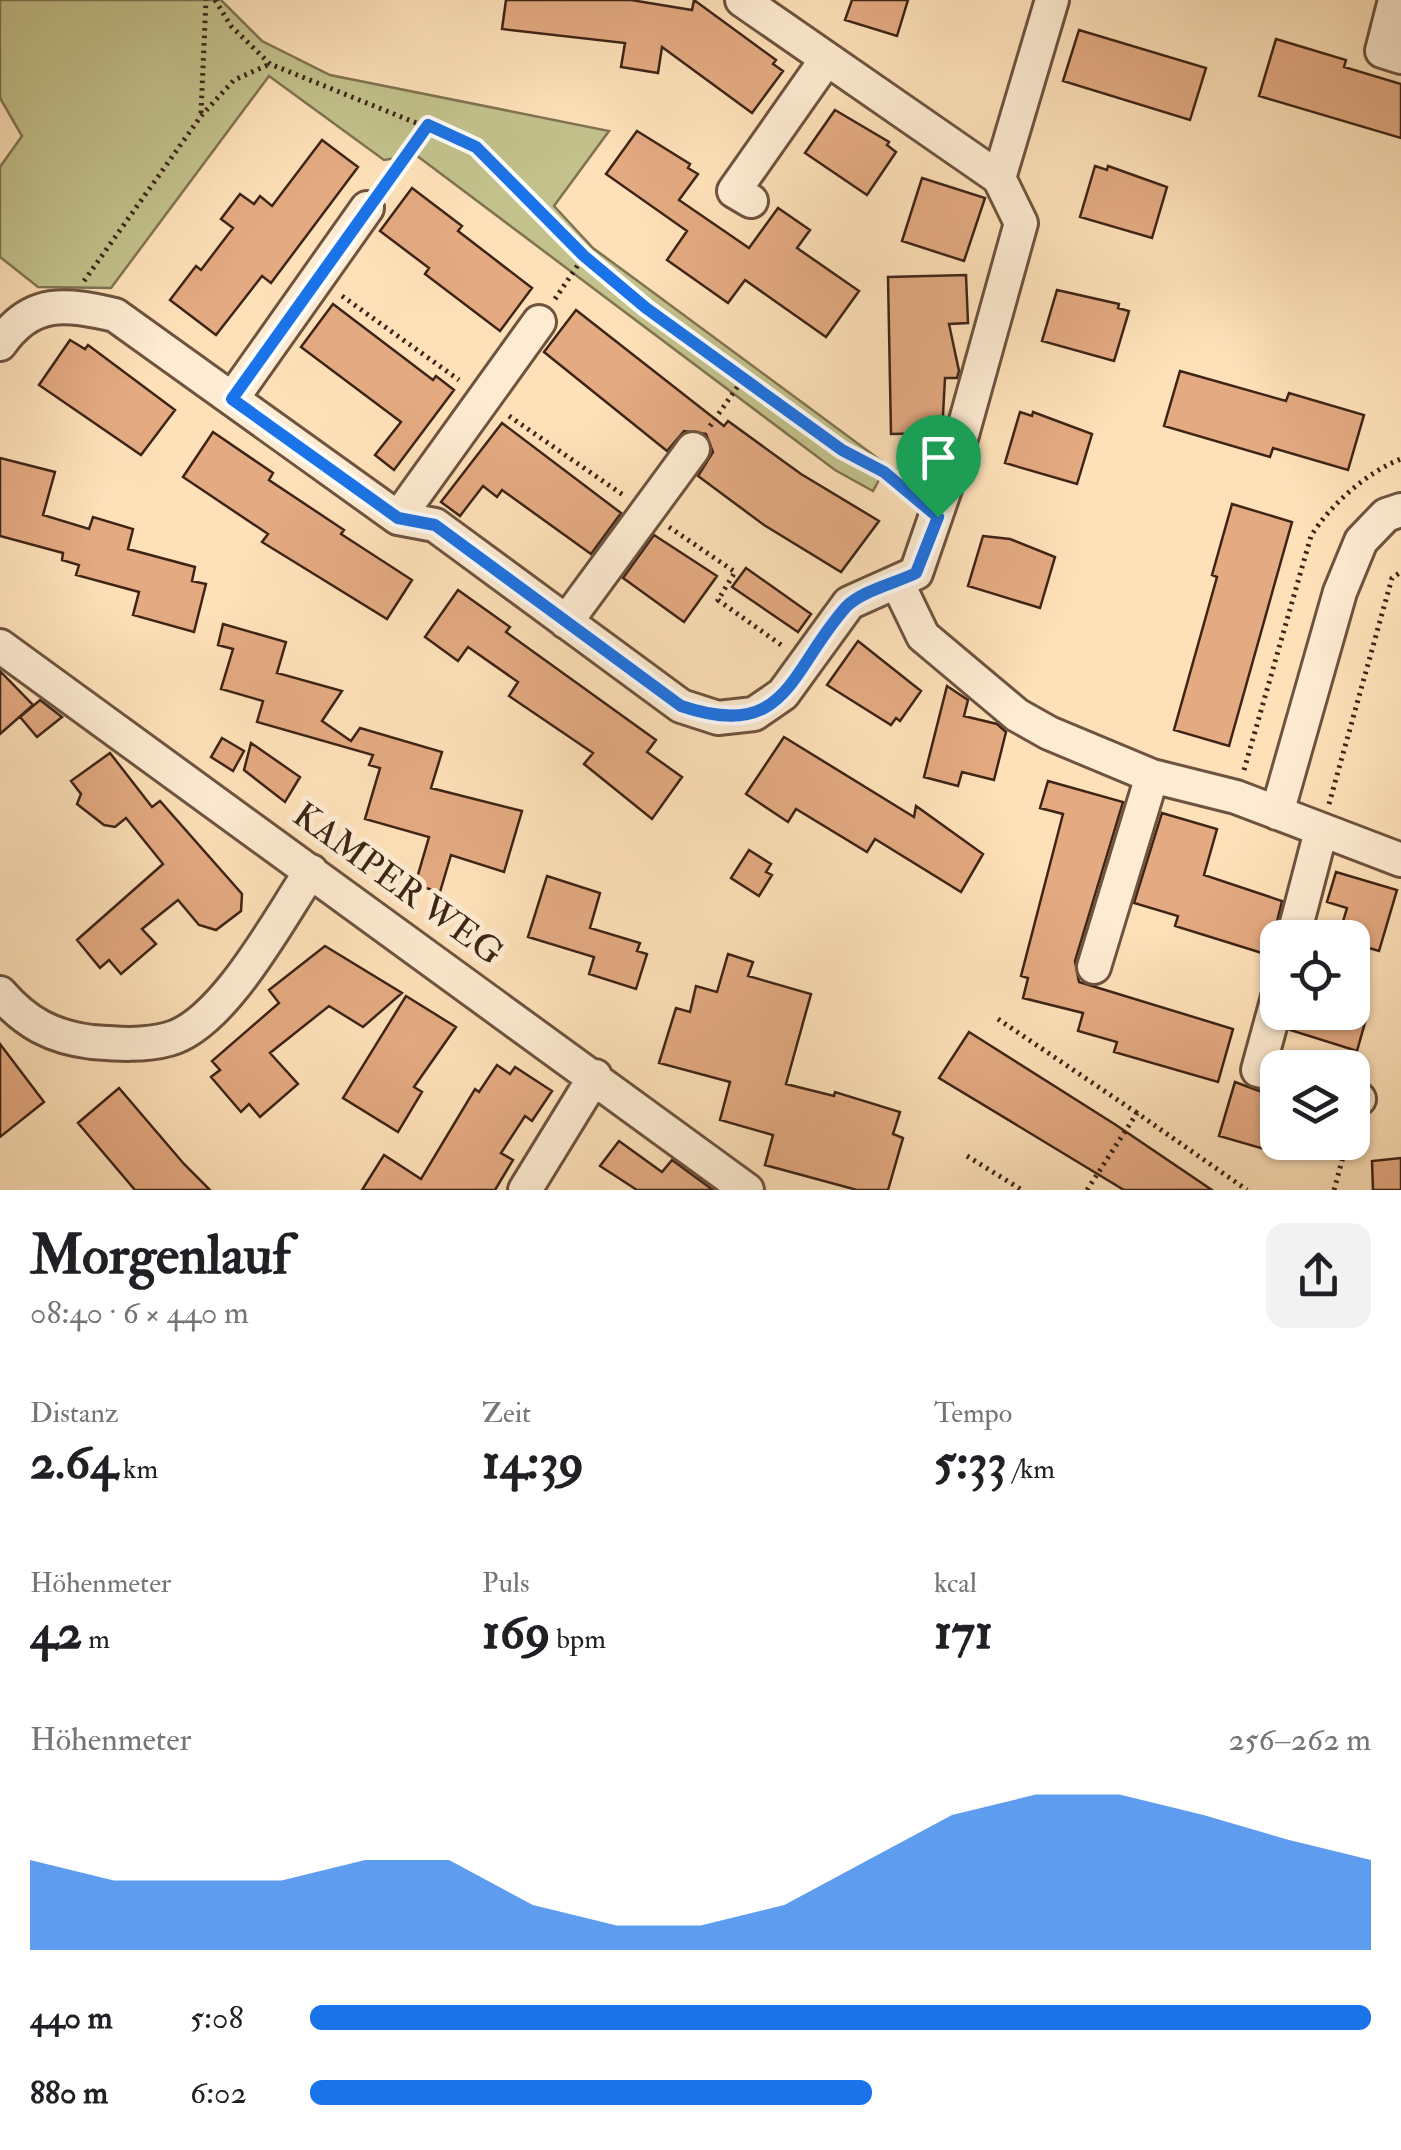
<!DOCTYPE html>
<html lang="de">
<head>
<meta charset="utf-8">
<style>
	:root { --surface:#fff; --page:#f2f2f2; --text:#202124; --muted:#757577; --accent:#1a73e8 }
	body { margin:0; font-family:"IM FELL Double Pica",serif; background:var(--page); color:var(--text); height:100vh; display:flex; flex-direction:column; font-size:38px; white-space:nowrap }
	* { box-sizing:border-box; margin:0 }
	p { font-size:32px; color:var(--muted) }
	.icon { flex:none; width:55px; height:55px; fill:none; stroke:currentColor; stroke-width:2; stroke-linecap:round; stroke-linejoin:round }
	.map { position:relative; height:1190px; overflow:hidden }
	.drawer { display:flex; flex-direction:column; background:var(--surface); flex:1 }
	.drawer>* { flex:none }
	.buttons { position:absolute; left:1260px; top:920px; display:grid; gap:20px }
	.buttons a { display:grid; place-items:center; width:110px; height:110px; border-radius:20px; background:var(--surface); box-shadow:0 2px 8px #0004; font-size:50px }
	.pin { position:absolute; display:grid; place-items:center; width:85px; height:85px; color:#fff; margin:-102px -42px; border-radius:50% 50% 50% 0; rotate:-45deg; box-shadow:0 0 10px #0007 }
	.pin .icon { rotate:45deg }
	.round { display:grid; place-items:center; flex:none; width:105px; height:105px; border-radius:20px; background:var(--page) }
	.summary { display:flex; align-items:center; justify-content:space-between; height:170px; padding:0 30px }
	h1 { font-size:55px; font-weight:700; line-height:75px }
	.metrics { display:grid; grid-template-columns:repeat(3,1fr); gap:15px; height:170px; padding:10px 30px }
	.metrics div { display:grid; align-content:center }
	.metrics b { font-size:50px; font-weight:700 }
	.metrics small { font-size:28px; font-weight:400 }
	.metrics p { font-size:28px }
	.chart { height:280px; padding:20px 30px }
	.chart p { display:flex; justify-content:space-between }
	.chart svg { width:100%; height:180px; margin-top:10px; fill:var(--accent); opacity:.7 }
	ul { padding:0 30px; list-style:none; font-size:32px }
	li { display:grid; grid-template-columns:160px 120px 1fr; align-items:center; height:75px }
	li i { height:25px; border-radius:12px; background:var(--accent) }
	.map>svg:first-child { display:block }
</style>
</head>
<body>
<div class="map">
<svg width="1401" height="1190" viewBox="0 0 1401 1190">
	<rect width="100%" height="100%" fill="#fee1b9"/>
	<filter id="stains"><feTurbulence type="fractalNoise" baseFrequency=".002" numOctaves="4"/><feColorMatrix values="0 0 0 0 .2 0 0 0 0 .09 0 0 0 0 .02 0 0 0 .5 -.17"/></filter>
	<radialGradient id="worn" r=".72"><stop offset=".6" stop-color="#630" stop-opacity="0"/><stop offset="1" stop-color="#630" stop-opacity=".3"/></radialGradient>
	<!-- green -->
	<path fill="#c3c28c" stroke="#807351" stroke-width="2.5" d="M 0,0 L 221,0 L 262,41 L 330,75 L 609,131 L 554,206 L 593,248 L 887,465 L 873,491 L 835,470 L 416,155 L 384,160 L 269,76 L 111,288 L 38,287 L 0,257 L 0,167 L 22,136 L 0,98 Z"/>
	<!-- building -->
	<path fill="#e4aa82" stroke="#3e2416" stroke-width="2.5" d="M 506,0 L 631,0 L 692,10 L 694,0 L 776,60 L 773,64 L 783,71 L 752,113 L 662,47 L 658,73 L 621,67 L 625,43 L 502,29 Z
		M 852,0 L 908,0 L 897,36 L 845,20 Z
		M 1079,30 L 1206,68 L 1190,120 L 1063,81 Z
		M 1276,39 L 1346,60 L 1344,67 L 1401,84 L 1401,138 L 1259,96 Z
		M 835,110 L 889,142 L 887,145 L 896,152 L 867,195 L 805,153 Z
		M 637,131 L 690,164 L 688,168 L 698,174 L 679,200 L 749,248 L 778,208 L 810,230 L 797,248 L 859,291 L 826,337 L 745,280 L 728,303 L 667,260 L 687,231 L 606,174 Z
		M 322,140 L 358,167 L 271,283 L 262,276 L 216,335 L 170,300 L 196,266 L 201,270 L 233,228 L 221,219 L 240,194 L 254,204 L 260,196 L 272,206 Z
		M 1095,166 L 1107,170 L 1108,166 L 1167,187 L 1152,238 L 1080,217 Z
		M 922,178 L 985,198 L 964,261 L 902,241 Z
		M 412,188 L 462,226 L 458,231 L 532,288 L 500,331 L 425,274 L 429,268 L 380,231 Z
		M 966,275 L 968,323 L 949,324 L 959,371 L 957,378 L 945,378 L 942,433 L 891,434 L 888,277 Z
		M 1057,290 L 1119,304 L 1118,308 L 1129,311 L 1114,361 L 1042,341 Z
		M 333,304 L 433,380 L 436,376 L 454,390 L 394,470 L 375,455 L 401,422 L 301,347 Z
		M 576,310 L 724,426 L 728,421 L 801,474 L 879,521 L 841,572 L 764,525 L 698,476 L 713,452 L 706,434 L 684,431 L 667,451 L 544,352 Z
		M 70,340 L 85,349 L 88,345 L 175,410 L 141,455 L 39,385 Z
		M 1180,371 L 1286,401 L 1289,393 L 1364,415 L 1348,470 L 1273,448 L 1270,457 L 1164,426 Z
		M 1020,412 L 1032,416 L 1033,412 L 1092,434 L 1077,484 L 1005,463 Z
		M 502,423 L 621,513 L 591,554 L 502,490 L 497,497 L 483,486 L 460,516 L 441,502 Z
		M 213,432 L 273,473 L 269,480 L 344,530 L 341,534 L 412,580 L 387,619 L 262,542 L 268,534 L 183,477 Z
		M 0,458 L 55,472 L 43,515 L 89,529 L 93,517 L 133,529 L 128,549 L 195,567 L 192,581 L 206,584 L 194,632 L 133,615 L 139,592 L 76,575 L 79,565 L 62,560 L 63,553 L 0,536 Z
		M 1232,504 L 1292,522 L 1229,746 L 1174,730 L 1217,577 L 1212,575 Z
		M 654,535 L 717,576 L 684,622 L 623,578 Z
		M 983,536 L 1010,539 L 1055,557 L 1040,608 L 968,586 Z
		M 746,568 L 811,614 L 798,632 L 732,587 Z
		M 458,590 L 510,627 L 506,632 L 656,740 L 647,752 L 682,777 L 652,819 L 584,764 L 593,753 L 509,696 L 518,682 L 468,647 L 458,661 L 425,637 Z
		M 223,624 L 286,642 L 277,673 L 342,691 L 322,721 L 351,741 L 360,728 L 442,752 L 431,788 L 522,811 L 504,872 L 451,855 L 440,892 L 415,885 L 429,837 L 365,819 L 380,768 L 369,765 L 373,755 L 257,722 L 263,701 L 221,689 L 233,649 L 218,645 Z
		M 858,641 L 921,691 L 900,721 L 896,718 L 891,725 L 827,685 Z
		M 0,671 L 33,705 L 0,734 Z
		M 947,686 L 968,700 L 964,716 L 997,724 L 1006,732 L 994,780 L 962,772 L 958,786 L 924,777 Z
		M 40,700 L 62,717 L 37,737 L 20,717 Z
		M 784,737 L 914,817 L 916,806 L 983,854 L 961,892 L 875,839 L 867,852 L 796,809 L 788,822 L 746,794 Z
		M 222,738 L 244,751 L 233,771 L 211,757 Z
		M 251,743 L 300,777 L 285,802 L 244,770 Z
		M 110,753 L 152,807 L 160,801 L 242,894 L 241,911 L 216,930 L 199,925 L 178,900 L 142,929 L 156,944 L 121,974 L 109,960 L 100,968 L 77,940 L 163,864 L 126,818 L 115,827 L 104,825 L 77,804 L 81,794 L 71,781 Z
		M 1048,781 L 1123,802 L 1075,961 L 1079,982 L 1233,1029 L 1218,1082 L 1114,1052 L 1117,1042 L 1078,1031 L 1083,1013 L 1023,998 L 1028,978 L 1021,976 L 1063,814 L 1040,808 Z
		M 1162,813 L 1217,829 L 1204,875 L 1282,901 L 1274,934 L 1278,958 L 1175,926 L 1178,916 L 1134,903 Z
		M 749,850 L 771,864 L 766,872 L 772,875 L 759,896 L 731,878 Z
		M 1336,872 L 1397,890 L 1379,951 L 1352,943 L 1352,938 L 1338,938 L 1347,908 L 1327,902 Z
		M 547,876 L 600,893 L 590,928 L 640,943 L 637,951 L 647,954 L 636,989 L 589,974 L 594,957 L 528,937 Z
		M 325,946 L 402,993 L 363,1027 L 329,1006 L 270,1053 L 298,1084 L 260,1117 L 249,1104 L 241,1112 L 211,1077 L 220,1070 L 212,1061 L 279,1003 L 269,990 Z
		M 728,954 L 753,962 L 748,976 L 811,994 L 786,1084 L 834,1096 L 835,1092 L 900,1112 L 893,1134 L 903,1138 L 888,1190 L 857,1190 L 765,1165 L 773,1135 L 720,1120 L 730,1082 L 659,1063 L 676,1008 L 690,1012 L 696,986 L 717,992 Z
		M 406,996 L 456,1027 L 414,1087 L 422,1092 L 398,1132 L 343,1098 Z
		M 1294,1012 L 1368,1012 L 1357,1051 L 1290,1030 Z
		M 969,1032 L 1116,1125 L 1212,1190 L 1124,1190 L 939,1078 Z
		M 0,1044 L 44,1102 L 0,1137 Z
		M 497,1065 L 510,1074 L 515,1067 L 552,1091 L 532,1121 L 525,1116 L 501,1153 L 513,1160 L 495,1190 L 362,1190 L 384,1155 L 421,1179 L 475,1089 L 479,1092 Z
		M 1235,1082 L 1278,1098 L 1278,1153 L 1219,1136 Z
		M 119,1088 L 184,1164 L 210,1190 L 135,1190 L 78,1123 Z
		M 619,1141 L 662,1172 L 672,1160 L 713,1190 L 637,1190 L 600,1166 Z
		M 1401,1158 L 1401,1190 L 1373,1190 L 1372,1161 Z"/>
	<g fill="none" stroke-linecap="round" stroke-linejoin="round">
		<!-- minor casing -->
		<g stroke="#6e533f" stroke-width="38">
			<path id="minor" d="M 1395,0 L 1382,51 L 1401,57
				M 999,178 L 1052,0
				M 751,201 L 734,191 L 826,60
				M 0,344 C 32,298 66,304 115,315 L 398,518 L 435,525 L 681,706 L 718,718 L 754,714 L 783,694 L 849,603 L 916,573 L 955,460 L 1021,223 L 999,178 L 742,0
				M 232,399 L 367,208
				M 398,518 L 539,322
				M 897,582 L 923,636 L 1017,715 L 1049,733 L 1152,776 L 1236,797 L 1401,860
				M 566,622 L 693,449
				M 0,646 L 747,1190
				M 1277,813 L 1340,592 L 1361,541 L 1386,515 L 1401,510
				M 1293,938 L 1321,831
				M 1094,967 L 1152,776
				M 0,993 C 26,1023 52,1037 92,1042 C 117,1044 144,1046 169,1039 C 224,1024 280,917 311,871
				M 1278,997 L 1258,1070 L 1278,1075
				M 1352,1097 L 1359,1099
				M 525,1190 L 595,1076"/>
		</g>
		<!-- path -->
		<path stroke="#3e2416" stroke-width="5" stroke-dasharray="2.5 5" stroke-linecap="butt" d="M 215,0 L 231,26 L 270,64 L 476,147 L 584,256 L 645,308 L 913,495
			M 201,113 L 206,0
			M 383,187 L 428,125
			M 84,281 L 201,116 L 234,80 L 270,64
			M 342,296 L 459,380
			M 555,299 L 584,256
			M 509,416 L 623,495
			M 710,426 L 743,379
			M 887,472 L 920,469
			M 669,527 L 735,572 L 718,600 L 784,647
			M 1244,770 L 1311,536 C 1330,505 1367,472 1401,459
			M 1329,804 L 1392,578 L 1401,572
			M 998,1019 L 1137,1113
			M 967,1156 L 1022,1190
			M 1087,1190 L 1137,1113 L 1247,1190
			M 1334,1190 L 1347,1142"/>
		<!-- minor -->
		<use href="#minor" stroke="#feecd2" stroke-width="32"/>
	</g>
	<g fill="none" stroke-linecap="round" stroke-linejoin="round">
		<!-- route casing -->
		<g stroke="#fff" stroke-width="20">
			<path id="route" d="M 428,125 L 476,147 L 584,256 L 646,308 L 842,450 L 884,472 L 938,517 L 916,573 C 896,583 861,591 846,607 C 789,671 788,742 681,706 L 435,525 L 398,518 L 232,399 Z"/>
		</g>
		<!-- route -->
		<use href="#route" stroke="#1a73e8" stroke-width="12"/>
	</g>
	<g text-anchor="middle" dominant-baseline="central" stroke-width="10" stroke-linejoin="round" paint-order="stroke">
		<!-- street labels -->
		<g font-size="35" fill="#3e2416" stroke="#feecd2">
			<text transform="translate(398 884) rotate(36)">KAMPER WEG</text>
		</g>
	</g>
	<rect width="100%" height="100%" filter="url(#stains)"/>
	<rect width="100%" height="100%" fill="url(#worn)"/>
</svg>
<div class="buttons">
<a><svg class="icon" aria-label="locate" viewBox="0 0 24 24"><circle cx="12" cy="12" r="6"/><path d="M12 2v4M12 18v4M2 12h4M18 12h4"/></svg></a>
<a><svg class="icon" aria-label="layers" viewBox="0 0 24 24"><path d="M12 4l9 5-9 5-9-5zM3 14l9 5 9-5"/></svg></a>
</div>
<div class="pin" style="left:938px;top:517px;background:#1e9e55"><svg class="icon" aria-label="arrive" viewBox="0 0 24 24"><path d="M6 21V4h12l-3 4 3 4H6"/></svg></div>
</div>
<section class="drawer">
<div class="summary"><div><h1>Morgenlauf</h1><p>08:40 · 6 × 440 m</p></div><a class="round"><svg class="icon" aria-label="share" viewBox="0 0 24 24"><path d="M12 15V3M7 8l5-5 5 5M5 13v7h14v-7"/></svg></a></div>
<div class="metrics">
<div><p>Distanz</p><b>2.64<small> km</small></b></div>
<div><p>Zeit</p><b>14:39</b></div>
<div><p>Tempo</p><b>5:33<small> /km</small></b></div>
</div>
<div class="metrics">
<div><p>Höhenmeter</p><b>42<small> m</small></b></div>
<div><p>Puls</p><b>169<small> bpm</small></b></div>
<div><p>kcal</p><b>171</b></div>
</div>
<div class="chart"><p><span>Höhenmeter</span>256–262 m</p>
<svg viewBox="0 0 160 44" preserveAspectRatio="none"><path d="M0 44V22L10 27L20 27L30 27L40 22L50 22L60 33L70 38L80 38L90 33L100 22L110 11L120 6L130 6L140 11L150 17L160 22V44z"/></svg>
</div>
<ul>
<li><b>440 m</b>5:08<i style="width:100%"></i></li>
<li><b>880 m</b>6:02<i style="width:53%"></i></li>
</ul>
</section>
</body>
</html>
